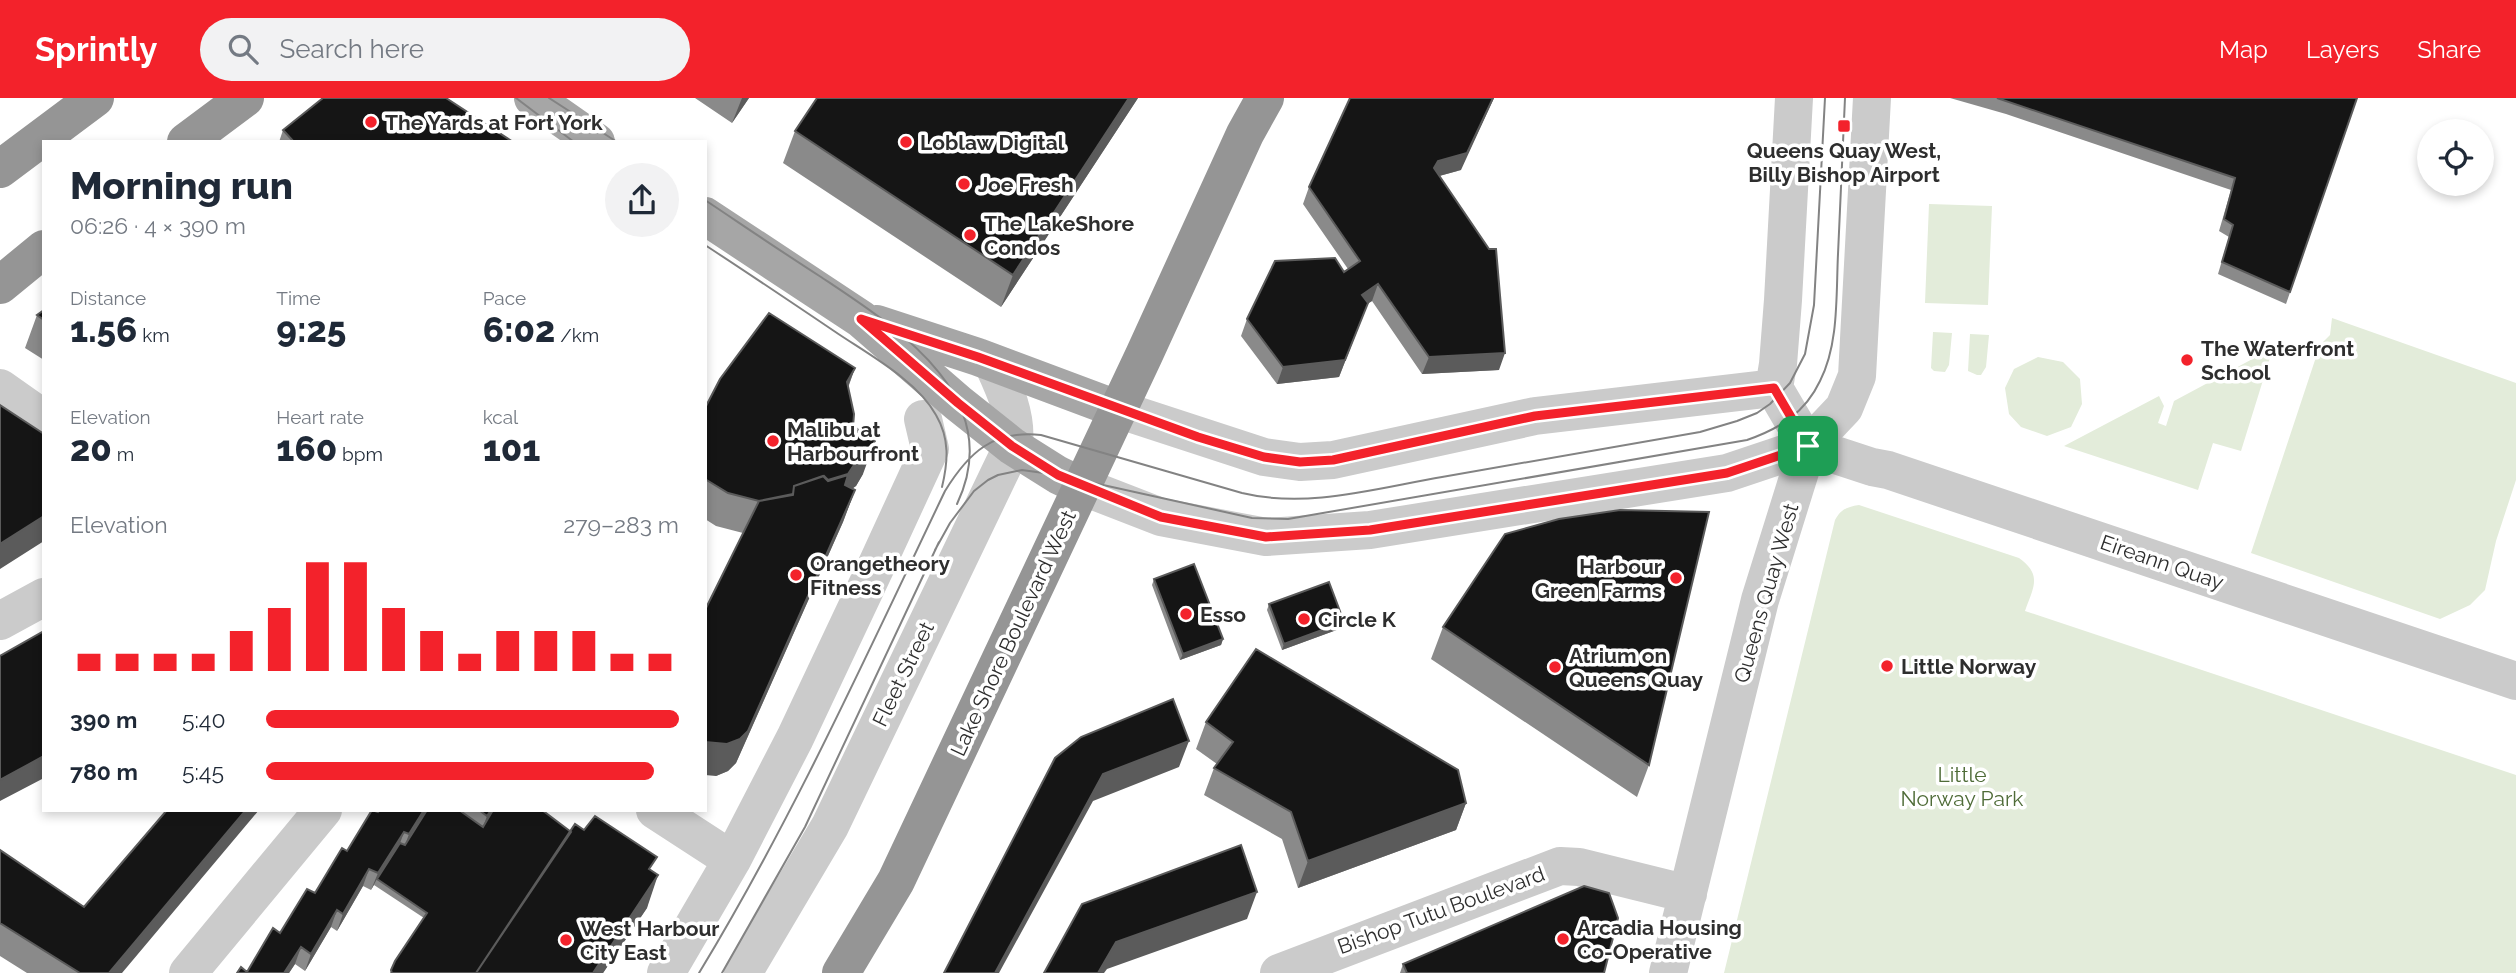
<!DOCTYPE html>
<html lang="en">
<head>
<meta charset="utf-8">
<style>
	:root { --surface:#fff; --page:#f2f2f3; --text:#1f2937; --muted:#747a83; --accent:#f3222b }
	body { margin:0; font-family:Raleway,sans-serif; background:var(--page); color:var(--text); height:100vh; display:flex; flex-direction:column; font-size:26px; white-space:nowrap }
	* { box-sizing:border-box; margin:0 }
	p { font-size:23px; color:var(--muted) }
	.icon { flex:none; width:38px; height:38px; fill:none; stroke:currentColor; stroke-width:2; stroke-linecap:round; stroke-linejoin:round }
	.map { position:relative; flex:1; overflow:hidden }
	.panel { position:absolute; left:42px; top:42px; width:665px; height:672px; display:flex; flex-direction:column; background:var(--surface); border-radius:0px; box-shadow:0 4px 10px #0003 }
	.panel>* { flex:none }
	.tools { position:absolute; left:2417px; top:21px; display:grid; gap:14px }
	.tools a { display:grid; place-items:center; width:77px; height:77px; border-radius:50%; background:var(--surface); box-shadow:0 4px 10px #0003; font-size:35px }
	.pin { position:absolute; display:grid; place-items:center; width:60px; height:60px; color:#fff; margin:-30px; border-radius:14px; box-shadow:0 4px 10px #0006 }
	.round { display:grid; place-items:center; flex:none; width:74px; height:74px; border-radius:37px; background:var(--page) }
	.headline { display:flex; align-items:center; justify-content:space-between; height:119px; padding:0 28px }
	h1 { font-size:38px; font-weight:800; line-height:52px }
	.metrics { display:grid; grid-template-columns:repeat(3,1fr); gap:10px; height:119px; padding:7px 28px }
	.metrics div { display:grid; align-content:center }
	.metrics b { font-size:35px; font-weight:800 }
	.metrics small { font-size:19px; font-weight:400 }
	.metrics p { font-size:19px }
	.chart { height:196px; padding:14px 28px }
	.chart p { display:flex; justify-content:space-between }
	.chart svg { width:100%; height:126px; margin-top:7px; stroke:var(--accent); stroke-width:6 }
	ul { padding:0 28px; list-style:none; font-size:23px }
	li { display:grid; grid-template-columns:112px 84px 1fr; align-items:center; height:52px }
	li i { height:18px; border-radius:9px; background:var(--accent) }
	header { display:flex; align-items:center; gap:42px; box-sizing:border-box; height:98px; padding:0 35px; background:var(--accent); color:#fff }
	header strong { font-size:33px }
	nav { display:flex; gap:38px; margin-inline-start:auto; font-size:24px }
	.search { width:490px; height:63px; background:var(--page); display:flex; align-items:center; gap:18px; box-sizing:border-box; padding:0 24px; border-radius:38px; color:var(--muted); font-size:26px }
	.map>svg:first-child { display:block }
</style>
</head>
<body>
<header>
<strong>Sprintly</strong>
<div class="search"><svg class="icon" aria-label="search" viewBox="0 0 24 24"><circle cx="10" cy="10" r="6"/><path d="M15 15l6 6"/></svg>Search here</div>
<nav><a>Map</a><a>Layers</a><a>Share</a></nav>
</header>
<div class="map">
<svg width="2516" height="875" viewBox="0 0 2516 875">
	<rect width="100%" height="100%" fill="#fff"/>
	<!-- green -->
	<path fill="#e3ecda" d="M 1929,106 L 1992,108 L 1988,207 L 1925,205 Z
		M 2332,220 L 2516,285 L 2516,382 L 2496,443 L 2485,492 L 2470,507 L 2440,521 L 2251,455 L 2320,247 L 2330,237 Z
		M 1933,234 L 1952,235 L 1949,267 L 1945,274 L 1934,273 L 1931,270 Z
		M 1970,236 L 1989,237 L 1986,269 L 1981,277 L 1977,277 L 1968,273 Z
		M 2273,250 L 2241,353 L 2213,345 L 2198,392 L 2064,348 L 2159,298 L 2164,308 L 2158,325 L 2166,328 L 2174,303 Z
		M 2038,259 L 2063,264 L 2080,281 L 2082,306 L 2071,329 L 2047,338 L 2021,329 L 2009,316 L 2005,290 L 2014,271 Z
		M 1859,407 L 2019,460 C 2043,477 2033,490 2025,513 L 2516,677 L 2516,875 L 1724,875 L 1835,422 C 1841,411 1847,409 1859,407 Z"/>
	<g fill="none" stroke-linecap="round" stroke-linejoin="round">
		<!-- minor -->
		<path stroke="#cbcbcb" stroke-width="38" d="M 0,290 L 44,321
			M 1774,290 L 1778,266 L 1783,202 L 1794,0
			M 1774,290 L 1808,348
			M 1117,311 L 1264,359 L 1300,364 L 1333,362 L 1535,318 L 1774,290
			M 1808,348 L 1872,369 L 1888,372 L 2516,583
			M 1081,388 L 1161,419 L 1266,439 L 1370,432 L 1727,375 L 1808,348
			M 0,523 L 44,499
			M 655,712 L 732,762
			M 188,875 L 323,712
			M 666,875 L 732,762 L 795,640 L 878,464 L 930,351 L 923,321
			M 743,875 L 830,728 L 1014,345 C 1017,317 1004,290 993,266
			M 1279,875 L 1560,768 L 1579,769 L 1688,796
			M 1668,875 L 1760,502 L 1808,348 L 1844,310 L 1857,278 L 1872,0"/>
		<!-- major -->
		<path stroke="#a6a6a6" stroke-width="38" d="M 533,0 L 596,44
			M 705,118 L 861,221 L 958,305 L 1012,348 L 1058,377 L 1081,388
			M 877,226 L 978,259 L 1117,311"/>
		<!-- highway -->
		<path stroke="#959595" stroke-width="38" d="M 186,44 L 245,0
			M 0,71 L 95,0
			M 0,187 L 44,151
			M 841,875 L 896,783 L 1144,257 L 1245,36 L 1265,0"/>
		<!-- tram -->
		<path stroke="#838383" stroke-width="2" d="M 516,0 L 574,44
			M 549,0 L 617,44
			M 705,102 C 744,128 782,154 821,179 C 896,229 1008,299 957,406
			M 705,147 C 748,175 791,204 834,233 C 866,255 917,282 936,317 C 950,341 948,364 942,389
			M 935,452 L 950,425 L 974,393 L 988,382 L 998,377 L 1022,372 L 1058,377 L 1252,420 L 1288,421 L 1747,342 C 1779,331 1805,315 1820,283 C 1839,246 1836,197 1838,156 C 1840,104 1843,52 1845,0
			M 699,875 C 793,720 867,556 945,393 C 969,354 993,332 1041,337 L 1242,395 C 1308,411 1377,390 1442,379 C 1528,364 1614,349 1700,334 L 1737,323 L 1757,315 L 1770,306 L 1790,285 L 1805,256 L 1814,207 L 1825,0
			M 722,875 L 805,729 L 939,444"/>
	</g>
	<!-- wall -->
	<path fill="#8a8a8a" d="M 695,0 L 749,0 L 732,25 Z
		M 817,0 L 1138,0 L 1001,209 L 783,65 L 795,33 Z
		M 1950,0 L 2357,0 L 2286,206 L 2218,176 L 2229,139 L 2219,133 L 2231,92 L 2006,16 Z
		M 283,32 L 513,44 L 279,44 Z
		M 1461,72 L 1439,78 L 1499,272 L 1422,276 L 1372,203 L 1368,205 L 1339,279 L 1277,286 L 1241,238 L 1247,221 L 1348,171 L 1303,106 L 1309,89 Z
		M 44,212 L 44,262 L 25,250 L 37,217 Z
		M 855,270 L 848,290 L 853,329 L 863,376 L 856,388 L 852,390 L 855,392 L 843,424 L 736,665 L 728,673 L 716,678 L 743,435 L 716,428 L 705,421 L 705,310 Z
		M 1154,481 L 1223,541 L 1221,547 L 1180,562 L 1152,487 Z
		M 1269,506 L 1344,524 L 1342,530 L 1282,552 L 1267,512 Z
		M 1443,529 L 1649,667 L 1637,699 L 1431,561 Z
		M 1206,624 L 1466,705 L 1456,732 L 1298,790 L 1282,741 L 1204,697 L 1214,670 L 1217,666 L 1196,651 Z
		M 380,712 L 542,712 L 571,734 L 652,773 L 647,810 L 603,875 L 390,875 L 395,863 L 424,820 L 374,787 L 371,792 L 363,788 L 337,833 L 331,829 L 305,873 L 295,866 L 289,875 L 237,875 L 247,874 L 315,795 Z
		M 0,752 L 122,875 L 27,875 L 0,858 Z
		M 1403,866 L 1604,875 L 1400,875 Z"/>
	<!-- shaded-wall -->
	<path fill="#5b5b5b" d="M 742,0 L 749,0 L 732,25 Z
		M 1129,0 L 1138,0 L 1001,209 L 1013,177 Z
		M 1493,0 L 1494,0 L 1461,72 L 1432,80 L 1434,70 L 1438,63 Z
		M 1378,186 L 1372,203 L 1356,214 L 1362,197 Z
		M 1368,205 L 1339,279 L 1277,286 L 1283,269 Z
		M 1505,255 L 1499,272 L 1422,276 L 1429,259 Z
		M 855,270 L 843,302 L 847,284 Z
		M 875,343 L 863,376 L 856,388 L 844,397 L 836,409 L 848,376 L 856,364 Z
		M 855,392 L 843,424 L 736,665 L 728,673 L 716,678 L 705,677 L 705,644 Z
		M 44,418 L 44,443 L 0,471 L 0,446 Z
		M 1344,524 L 1342,530 L 1282,552 L 1284,546 Z
		M 1223,541 L 1221,547 L 1180,562 L 1183,556 Z
		M 1189,643 L 1179,669 L 1093,703 L 999,875 L 995,875 L 1103,676 Z
		M 44,658 L 44,680 L 0,703 L 0,682 Z
		M 1466,705 L 1456,732 L 1298,790 L 1308,763 Z
		M 246,712 L 259,712 L 122,875 L 109,875 Z
		M 424,712 L 428,712 L 403,753 L 409,736 Z
		M 491,712 L 495,712 L 481,735 L 487,718 Z
		M 404,734 L 398,751 L 377,781 L 371,792 L 378,775 Z
		M 369,771 L 363,788 L 337,833 L 343,816 Z
		M 658,777 L 647,810 L 603,875 L 593,875 Z
		M 1257,794 L 1247,821 L 1107,871 L 1104,875 L 1098,875 L 1116,844 Z
		M 337,812 L 331,829 L 305,873 L 311,856 Z
		M 301,849 L 295,866 L 289,875 L 284,875 Z"/>
	<!-- building -->
	<path fill="#151515" stroke="#5b5b5b" stroke-width="2" d="M 323,0 L 446,0 L 513,44 L 294,44 L 283,32 Z
		M 817,0 L 1129,0 L 1013,177 L 795,33 Z
		M 1350,0 L 1493,0 L 1467,55 L 1438,63 L 1434,70 L 1489,151 L 1496,151 L 1505,255 L 1429,259 L 1378,186 L 1362,197 L 1368,205 L 1345,262 L 1283,269 L 1247,221 L 1275,163 L 1335,160 L 1344,174 L 1360,163 L 1309,89 Z
		M 1997,0 L 2357,0 L 2290,194 L 2222,164 L 2233,127 L 2224,121 L 2235,80 Z
		M 44,212 L 44,222 L 37,217 Z
		M 769,215 L 855,270 L 847,284 L 854,316 L 853,329 L 867,335 L 875,343 L 868,355 L 856,364 L 848,376 L 828,382 L 824,378 L 794,388 L 793,396 L 759,403 L 728,395 L 705,381 L 705,310 L 720,281 Z
		M 0,307 L 44,336 L 44,418 L 0,446 Z
		M 848,377 L 845,387 L 855,392 L 748,633 L 740,641 L 727,646 L 705,644 L 705,512 L 759,403 L 793,397 L 794,388 L 823,378 L 828,383 Z
		M 1620,412 L 1709,414 L 1649,667 L 1443,529 L 1505,436 L 1559,421 Z
		M 1194,466 L 1223,541 L 1183,556 L 1154,481 Z
		M 1329,484 L 1344,524 L 1284,546 L 1269,506 Z
		M 44,533 L 44,658 L 0,682 L 0,558 Z
		M 1256,551 L 1458,672 L 1466,705 L 1308,763 L 1291,714 L 1214,670 L 1233,644 L 1206,624 Z
		M 1173,601 L 1189,643 L 1103,676 L 995,875 L 944,875 L 1055,660 L 1081,639 Z
		M 167,712 L 246,712 L 109,875 L 80,875 L 0,825 L 0,752 L 84,809 Z
		M 372,712 L 378,714 L 380,712 L 424,712 L 409,736 L 404,734 L 378,775 L 369,771 L 343,816 L 337,812 L 311,856 L 301,849 L 284,875 L 237,875 L 241,869 L 247,874 L 273,830 L 280,835 L 307,791 L 315,795 L 342,750 L 347,753 Z
		M 427,712 L 459,712 L 483,729 L 493,712 L 542,712 L 571,734 L 476,875 L 392,875 L 391,872 L 395,863 L 427,815 L 377,781 L 400,745 L 405,747 Z
		M 479,712 L 491,712 L 487,718 Z
		M 595,718 L 657,759 L 649,771 L 658,777 L 593,875 L 476,875 L 575,726 L 584,732 Z
		M 1241,747 L 1257,794 L 1116,844 L 1098,875 L 1044,875 L 1082,806 Z
		M 1584,788 L 1609,795 L 1618,820 L 1604,875 L 1407,875 L 1403,866 Z"/>
	<g fill="none" stroke-linecap="round" stroke-linejoin="round">
		<!-- route casing -->
		<g stroke="#fff" stroke-width="14">
			<path id="route" d="M 861,221 L 978,259 L 1198,339 L 1264,359 L 1300,364 L 1333,362 L 1535,318 L 1774,290 L 1808,348 L 1727,375 L 1370,432 L 1266,439 L 1161,419 L 1058,377 L 1012,348 L 958,305 Z"/>
		</g>
		<!-- route -->
		<use href="#route" stroke="#f3222b" stroke-width="9"/>
	</g>
	<!-- markers -->
	<g fill="#f3222b" stroke="#fff" stroke-width="2.5">
		<circle cx="371" cy="24" r="7"/>
		<rect x="1837" y="21" width="14" height="14" rx="3.5"/>
		<circle cx="906" cy="44" r="7"/>
		<circle cx="964" cy="86" r="7"/>
		<circle cx="970" cy="137" r="7"/>
		<circle cx="2187" cy="262" r="7"/>
		<circle cx="773" cy="343" r="7"/>
		<circle cx="796" cy="477" r="7"/>
		<circle cx="1676" cy="480" r="7"/>
		<circle cx="1186" cy="516" r="7"/>
		<circle cx="1304" cy="521" r="7"/>
		<circle cx="1887" cy="568" r="7"/>
		<circle cx="1555" cy="569" r="7"/>
		<circle cx="1563" cy="841" r="7"/>
		<circle cx="566" cy="842" r="7"/>
	</g>
	<g text-anchor="middle" dominant-baseline="central" stroke-width="7" stroke-linejoin="round" paint-order="stroke">
		<!-- poi labels -->
		<g font-size="21" font-weight="bold" fill="#2e2e2e" stroke="#fff" text-anchor="start">
			<text x="385" y="24">The Yards at Fort York</text>
			<text x="920" y="44">Loblaw Digital</text>
			<text x="1844" y="52" text-anchor="middle">Queens Quay West,<tspan x="1844" dy="24">Billy Bishop Airport</tspan></text>
			<text x="978" y="86">Joe Fresh</text>
			<text x="984" y="125">The LakeShore<tspan x="984" dy="24">Condos</tspan></text>
			<text x="2201" y="250">The Waterfront<tspan x="2201" dy="24">School</tspan></text>
			<text x="787" y="331">Malibu at<tspan x="787" dy="24">Harbourfront</tspan></text>
			<text x="810" y="465">Orangetheory<tspan x="810" dy="24">Fitness</tspan></text>
			<text x="1662" y="468" text-anchor="end">Harbour<tspan x="1662" dy="24">Green Farms</tspan></text>
			<text x="1200" y="516">Esso</text>
			<text x="1318" y="521">Circle K</text>
			<text x="1569" y="557">Atrium on<tspan x="1569" dy="24">Queens Quay</tspan></text>
			<text x="1901" y="568">Little Norway</text>
			<text x="1577" y="829">Arcadia Housing<tspan x="1577" dy="24">Co-Operative</tspan></text>
			<text x="580" y="830">West Harbour<tspan x="580" dy="24">City East</tspan></text>
		</g>
		<!-- street labels -->
		<g font-size="21" fill="#2e2e2e" stroke="#fff">
			<text transform="translate(2162 464) rotate(19)">Eireann Quay</text>
			<text transform="translate(1766 495) rotate(-74)">Queens Quay West</text>
			<text transform="translate(1013 535) rotate(-65)">Lake Shore Boulevard West</text>
			<text transform="translate(903 576) rotate(-64)">Fleet Street</text>
			<text transform="translate(1441 812) rotate(-20)">Bishop Tutu Boulevard</text>
		</g>
		<!-- park labels -->
		<g font-size="21" fill="#4f6c38" stroke="#fff">
			<text x="1962" y="676">Little<tspan x="1962" dy="24">Norway Park</tspan></text>
		</g>
	</g>
</svg>
<div class="tools">
<a><svg class="icon" aria-label="locate" viewBox="0 0 24 24"><circle cx="12" cy="12" r="6"/><path d="M12 2v4M12 18v4M2 12h4M18 12h4"/></svg></a>
</div>
<div class="pin" style="left:1808px;top:348px;background:#1e9e55"><svg class="icon" aria-label="arrive" viewBox="0 0 24 24"><path d="M6 21V4h12l-3 4 3 4H6"/></svg></div>
<section class="panel">
<div class="headline"><div><h1>Morning run</h1><p>06:26 · 4 × 390 m</p></div><a class="round"><svg class="icon" aria-label="share" viewBox="0 0 24 24"><path d="M12 15V3M7 8l5-5 5 5M5 13v7h14v-7"/></svg></a></div>
<div class="metrics">
<div><p>Distance</p><b>1.56<small> km</small></b></div>
<div><p>Time</p><b>9:25</b></div>
<div><p>Pace</p><b>6:02<small> /km</small></b></div>
</div>
<div class="metrics">
<div><p>Elevation</p><b>20<small> m</small></b></div>
<div><p>Heart rate</p><b>160<small> bpm</small></b></div>
<div><p>kcal</p><b>101</b></div>
</div>
<div class="chart"><p><span>Elevation</span>279–283 m</p>
<svg viewBox="0 0 160 44" preserveAspectRatio="none"><path d="M5 44V38M15 44V38M25 44V38M35 44V38M45 44V30M55 44V22M65 44V6M75 44V6M85 44V22M95 44V30M105 44V38M115 44V30M125 44V30M135 44V30M145 44V38M155 44V38"/></svg>
</div>
<ul>
<li><b>390 m</b>5:40<i style="width:100%"></i></li>
<li><b>780 m</b>5:45<i style="width:94%"></i></li>
</ul>
</section>
</div>
</body>
</html>
